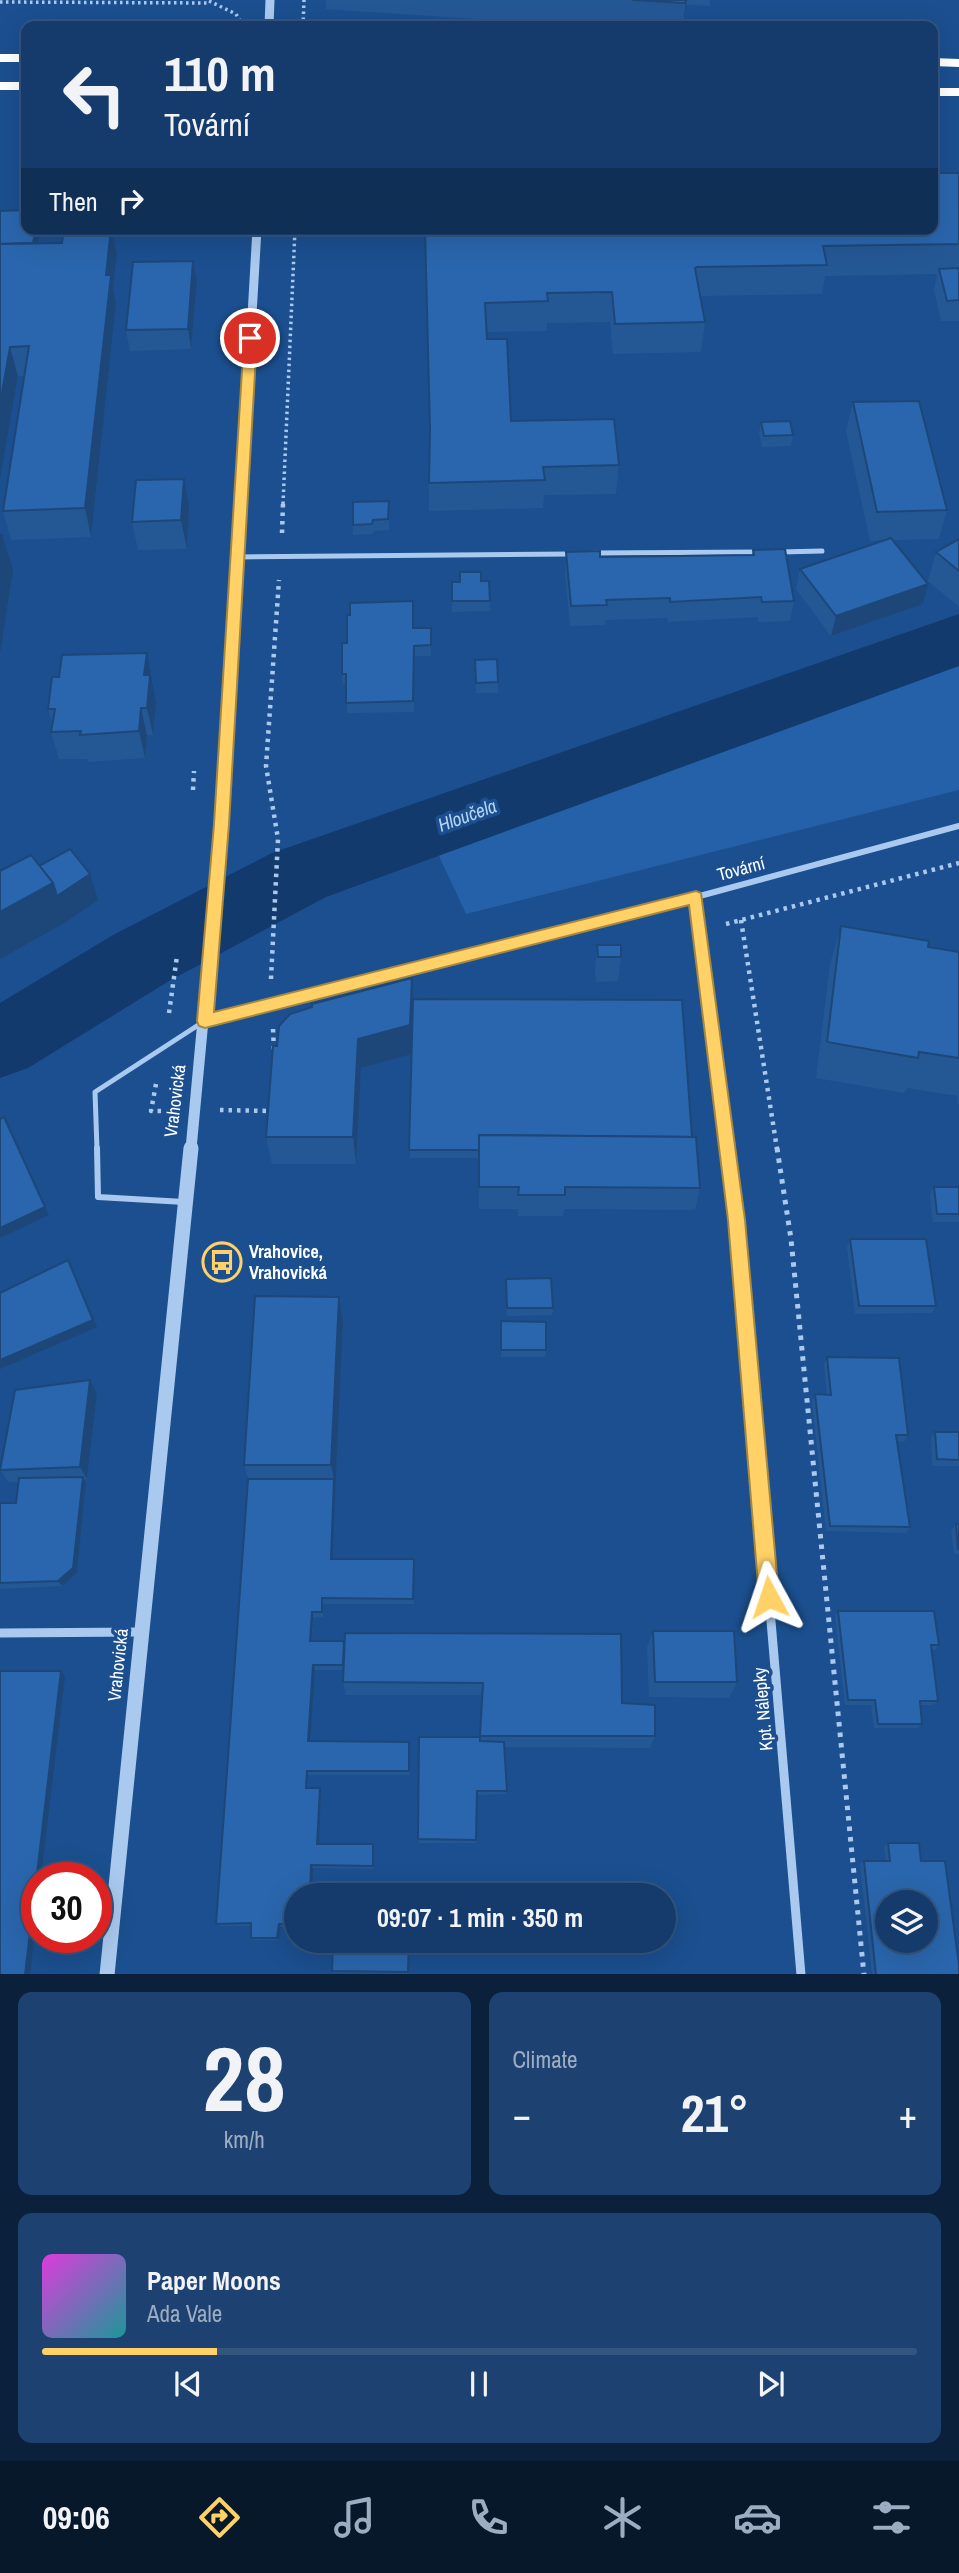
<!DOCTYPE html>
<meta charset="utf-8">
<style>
:root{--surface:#143b6b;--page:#1d4271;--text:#f1f3f6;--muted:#9dadc1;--line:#33557e;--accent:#ffd166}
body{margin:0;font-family:"Archivo Narrow",sans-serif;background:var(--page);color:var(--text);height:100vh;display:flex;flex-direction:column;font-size:26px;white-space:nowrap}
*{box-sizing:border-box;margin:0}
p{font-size:23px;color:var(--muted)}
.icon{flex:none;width:38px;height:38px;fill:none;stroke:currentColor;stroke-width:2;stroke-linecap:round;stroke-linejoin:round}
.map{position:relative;height:1974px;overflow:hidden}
.sheet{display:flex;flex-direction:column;gap:18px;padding:18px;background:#0b203b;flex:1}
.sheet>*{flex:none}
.banner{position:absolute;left:21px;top:21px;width:917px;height:214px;border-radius:14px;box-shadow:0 7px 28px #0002,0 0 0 2px var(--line);background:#143b6b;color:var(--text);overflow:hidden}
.controls{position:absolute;left:875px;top:1890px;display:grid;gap:14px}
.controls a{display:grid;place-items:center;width:63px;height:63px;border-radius:50%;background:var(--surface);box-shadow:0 7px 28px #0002,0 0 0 2px var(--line);font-size:35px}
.speed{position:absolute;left:21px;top:1862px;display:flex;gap:14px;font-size:35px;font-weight:700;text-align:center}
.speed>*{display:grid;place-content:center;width:91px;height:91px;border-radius:50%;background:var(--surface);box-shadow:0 7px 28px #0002,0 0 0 2px var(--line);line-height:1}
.speed .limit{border:10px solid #d22;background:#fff;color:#111}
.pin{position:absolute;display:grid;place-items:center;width:60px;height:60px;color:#fff;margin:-30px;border:4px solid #fff;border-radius:50%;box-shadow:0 2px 7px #0007}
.me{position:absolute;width:77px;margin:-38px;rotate:355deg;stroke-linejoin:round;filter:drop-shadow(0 0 5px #0008)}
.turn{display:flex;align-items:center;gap:24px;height:147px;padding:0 28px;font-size:32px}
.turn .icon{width:91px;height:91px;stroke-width:2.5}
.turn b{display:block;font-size:49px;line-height:60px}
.then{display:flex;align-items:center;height:66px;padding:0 28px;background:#0003;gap:14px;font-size:26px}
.big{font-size:52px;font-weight:800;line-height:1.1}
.sheet .tile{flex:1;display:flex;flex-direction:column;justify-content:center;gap:10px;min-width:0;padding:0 24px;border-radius:14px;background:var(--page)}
.sheet .dial{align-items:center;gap:0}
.dial b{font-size:91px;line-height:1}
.song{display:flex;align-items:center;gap:21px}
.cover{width:84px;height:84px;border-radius:10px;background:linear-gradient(135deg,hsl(300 70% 55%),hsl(180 70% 35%))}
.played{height:7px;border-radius:4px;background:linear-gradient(90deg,var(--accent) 20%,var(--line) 20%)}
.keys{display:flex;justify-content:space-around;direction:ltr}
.heat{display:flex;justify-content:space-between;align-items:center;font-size:38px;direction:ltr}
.sheet .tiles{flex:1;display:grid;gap:18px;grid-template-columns:1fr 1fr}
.tile:last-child{grid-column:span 2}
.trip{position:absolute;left:284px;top:1883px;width:392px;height:70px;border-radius:35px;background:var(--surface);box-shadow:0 7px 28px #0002,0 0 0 2px var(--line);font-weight:800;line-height:70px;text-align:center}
.menu{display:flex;height:112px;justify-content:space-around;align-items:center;background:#08182b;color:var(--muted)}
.menu .icon{width:49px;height:49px}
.menu .selected{color:var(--accent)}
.menu b{font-size:32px;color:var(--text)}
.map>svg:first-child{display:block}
.green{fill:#2461a8}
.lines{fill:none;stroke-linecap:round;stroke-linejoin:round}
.river{fill:#123a6d;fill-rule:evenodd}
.path-far2{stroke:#a9c9ee;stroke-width:3.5;stroke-dasharray:2.5 3.5;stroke-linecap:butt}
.path-far1{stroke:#a9c9ee;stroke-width:4.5;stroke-dasharray:3.5 5;stroke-linecap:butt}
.path{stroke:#a9c9ee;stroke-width:5;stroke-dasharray:4.5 6;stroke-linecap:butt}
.service-far1{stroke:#a9c9ee;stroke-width:5}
.service{stroke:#a9c9ee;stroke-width:6}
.minor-far1{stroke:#a9c9ee;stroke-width:6}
.minor{stroke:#a9c9ee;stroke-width:9}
.tertiary-far2{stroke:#a9c9ee;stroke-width:9}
.tertiary-far1{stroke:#a9c9ee;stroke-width:11}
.tertiary{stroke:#a9c9ee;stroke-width:15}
.motorway{fill:#fff;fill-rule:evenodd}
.wall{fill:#245895}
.shaded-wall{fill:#1d4779}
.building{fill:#2a66ad;stroke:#1d4779;stroke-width:2;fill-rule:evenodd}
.route{fill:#ffd166;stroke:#a68842;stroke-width:2}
.labels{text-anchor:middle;stroke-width:7;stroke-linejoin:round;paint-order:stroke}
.street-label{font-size:18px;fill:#fff;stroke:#1b4f8f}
.poi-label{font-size:18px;font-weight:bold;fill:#fff;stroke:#1b4f8f;text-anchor:start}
.water-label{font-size:19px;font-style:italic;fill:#b5d3f5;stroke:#1b4f8f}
</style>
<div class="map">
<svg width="959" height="1975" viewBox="0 0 959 1975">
<rect width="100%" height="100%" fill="#1b4f8f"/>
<!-- green -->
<polygon class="green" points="959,618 959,790 466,914 419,813"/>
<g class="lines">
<!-- river -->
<polygon class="river" points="959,614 959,666 326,897 169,981 28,1068 0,1078 0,1003 113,935 272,853"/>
<!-- path-far2 -->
<g class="path-far2">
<polyline points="209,1 236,14 240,21"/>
<polyline points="0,2 209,3"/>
<polyline points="303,26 304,0"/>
<polyline points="283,504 295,229"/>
</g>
<!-- path-far1 -->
<g class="path-far1">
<polyline points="282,533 283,503"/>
<polyline points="193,790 194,771"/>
<polyline points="741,920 777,1149"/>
<polyline points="726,924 959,863"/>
<polyline points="271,979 278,839 266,766 279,580"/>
<polyline points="169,1013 177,956"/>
<polyline points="273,1029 274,1051"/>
<polyline points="156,1084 151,1111 166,1111"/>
<polyline points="220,1110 269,1111"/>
</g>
<!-- path -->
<polyline class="path" points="777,1148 791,1239 864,1975"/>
<!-- service-far1 -->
<g class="service-far1">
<polyline points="780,552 822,551"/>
<polyline points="594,553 760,552"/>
<polyline points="238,557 571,554"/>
<polyline points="97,1149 95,1092 203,1022"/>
</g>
<!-- service -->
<polyline class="service" points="97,1148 98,1197 184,1202"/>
<!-- minor-far1 -->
<g class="minor-far1">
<polyline points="696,897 728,1149"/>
<polyline points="205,1021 696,897 959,826"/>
</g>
<!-- minor -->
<g class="minor">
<polyline points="728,1148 737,1220 801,1975"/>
<polyline points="0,1633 141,1632"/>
</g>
<!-- tertiary-far2 -->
<g class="tertiary-far2">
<polyline points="269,26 270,0"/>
<polyline points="241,504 257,229"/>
</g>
<!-- tertiary-far1 -->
<polyline class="tertiary-far1" points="191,1149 225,784 241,503"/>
<!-- tertiary -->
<polyline class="tertiary" points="107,1975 191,1148"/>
<!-- motorway -->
<g class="motorway">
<rect x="0" y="54" width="26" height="8"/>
<polygon points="933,58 959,59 959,67 933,66"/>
<rect x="0" y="82" width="26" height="8"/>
<rect x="933" y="88" width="26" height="8"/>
</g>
</g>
<!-- wall -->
<g class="wall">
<polygon points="326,0 710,0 710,6 686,5 683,26 583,26 326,9"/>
<polygon points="959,173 959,321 941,321 934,290 937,274 825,276 822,294 700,296 705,322 701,352 613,354 610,322 547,323 547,331 487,332 487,339 511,421 619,465 616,494 544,495 543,508 429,511 429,483 430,430 425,229"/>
<polygon points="0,211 38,243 62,243 112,229 117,255 113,288 116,304 91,537 11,540 3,511 25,376 18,376 0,480"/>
<polygon points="193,261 197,282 191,349 130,351 126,330"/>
<polygon points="853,402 947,510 939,539 892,540 923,604 831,636 796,589 800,569 884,540 870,541 846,431"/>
<polygon points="761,422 793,435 791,446 762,447 759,433"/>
<polygon points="389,501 389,530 373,531 373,534 353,535 353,525"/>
<polygon points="189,507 187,549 138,550 132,522"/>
<polygon points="959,539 959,607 928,581 936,552"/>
<polygon points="753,550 794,601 790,621 758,622 758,617 668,622 667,618 605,620 605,625 570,626 565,572 566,552 600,557 752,555"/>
<polygon points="489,581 490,611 452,612 452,582"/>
<polygon points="413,628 431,628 431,656 414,656 414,712 347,713 346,684 343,684 342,674"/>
<polygon points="497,659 498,693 476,693 475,660"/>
<polygon points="153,681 152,685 156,703 153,735 147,735 145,758 88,762 87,759 59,759 51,732 52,723 48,709"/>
<polygon points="841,926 928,947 959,952 959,1104 957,1103 958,1096 907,1088 904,1093 816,1078 830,964"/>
<polygon points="597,945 621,957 618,981 596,982 595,970"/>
<polygon points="413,999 692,1137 700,1188 695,1210 564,1209 563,1216 518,1216 518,1209 479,1209 479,1158 410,1158 412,1054 361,1068 356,1164 272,1164 266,1137"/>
<polygon points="934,1187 959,1187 959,1222 933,1222 930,1195"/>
<polygon points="850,1239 936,1306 932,1313 855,1314 847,1247"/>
<polygon points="506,1287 553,1308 552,1315 507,1316"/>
<polygon points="339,1297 343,1321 332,1559 414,1559 414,1604 323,1604 323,1617 313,1618 312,1641 622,1703 655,1736 650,1748 505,1747 506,1794 477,1795 476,1843 419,1843 418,1839 480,1741 482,1695 346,1695 343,1682 343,1670 315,1670 310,1741 409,1742 410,1775 308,1775 308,1788 320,1788 321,1792 319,1844 373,1844 374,1847 374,1869 313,1868 296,1895 296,1926 281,1927 279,1940 253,1940 251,1938 251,1926 219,1926 216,1924 248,1479 244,1465"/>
<polygon points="501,1321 546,1350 545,1357 501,1357"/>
<polygon points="827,1357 908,1435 904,1442 897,1441 910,1527 906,1533 826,1531 812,1401 815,1394 827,1395 824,1364"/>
<polygon points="97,1394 87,1479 84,1479 86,1483 77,1573 62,1586 0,1589 0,1503 16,1503 19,1482 9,1482 0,1470"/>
<polygon points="935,1432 959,1432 959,1466 932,1466 931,1438"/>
<polygon points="956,1524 959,1524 959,1554 954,1554 951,1530"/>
<polygon points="838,1611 939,1645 935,1650 932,1650 938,1701 933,1705 920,1705 922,1724 918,1728 874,1728 871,1705 845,1705 835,1616"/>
<polygon points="653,1631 737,1682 729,1698 649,1697 647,1647"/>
<polygon points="888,1843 921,1861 959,1975 872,1975 860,1864 864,1861 886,1861 884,1847"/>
<polygon points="333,1941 409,1941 409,1974 333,1973 332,1971"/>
</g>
<!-- shaded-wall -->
<g class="shaded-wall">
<polygon points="686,0 687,0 683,26"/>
<polygon points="36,229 41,229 35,260 32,249"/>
<polygon points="111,229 112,229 117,255 113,288 116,304 91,537 85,508"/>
<polygon points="193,261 197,282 191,349 188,329"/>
<polygon points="10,347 18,376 0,480 0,404"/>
<polygon points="184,479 189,507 187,549 181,520"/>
<polygon points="2,535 13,570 0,653 0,550"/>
<polygon points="928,584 923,604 831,636 836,616"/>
<polygon points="147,653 156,703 153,735 147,708 144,675"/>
<polygon points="141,708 147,735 145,758 139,731"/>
<polygon points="90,874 98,900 66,922 0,959 0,912 53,883"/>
<polygon points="412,978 413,1008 412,1054 361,1068 356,1164 353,1137 358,1039"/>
<polygon points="45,1207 49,1215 0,1238 0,1228"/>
<polygon points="68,1260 97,1327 0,1369 0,1360"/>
<polygon points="339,1297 343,1321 332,1564 331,1559 334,1479 331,1465"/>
<polygon points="90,1380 97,1394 87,1479 80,1467"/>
<polygon points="83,1477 86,1483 77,1573 62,1586 58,1581"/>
<polygon points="312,1612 313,1618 311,1646 310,1641"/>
<polygon points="313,1665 315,1670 310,1745 308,1741"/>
<polygon points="61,1671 65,1676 41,1878 37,1878 37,1916 30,1975 25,1975"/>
<polygon points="307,1771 308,1775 307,1791 306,1788"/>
<polygon points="320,1788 321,1792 319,1847 317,1844"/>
<polygon points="311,1865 313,1868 312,1895 310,1895"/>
<polygon points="279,1924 281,1927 279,1940 277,1938"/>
</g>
<!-- building -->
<g class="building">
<polygon points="632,0 686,0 685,3"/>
<polygon points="933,173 959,173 959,244 823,246 827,265 697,267 695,268 705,322 615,324 612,292 547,293 548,301 485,303 487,339 507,339 511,421 614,419 619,465 543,467 545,480 429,483 430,430 425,229 933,229"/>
<polygon points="26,210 26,229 36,229 33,243 0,244 0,211"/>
<polygon points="64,229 111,229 106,275 111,275 85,508 3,511 29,346 10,347 0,404 0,244 62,243"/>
<polygon points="193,261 188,329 126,330 133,262"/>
<polygon points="959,268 959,300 947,301 939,269"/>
<polygon points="919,401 947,510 877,512 853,402"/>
<polygon points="790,421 793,435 764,436 761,422"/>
<polygon points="184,479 181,520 132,522 136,480"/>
<polygon points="389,501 388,519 373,520 372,524 353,525 353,502"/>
<polygon points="0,535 2,535 0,550"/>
<polygon points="891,538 928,584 836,616 800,569"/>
<polygon points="959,539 959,571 936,552"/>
<polygon points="785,549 794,601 762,602 761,597 670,602 670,598 606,600 607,605 571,606 566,552 600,551 600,557 754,555 753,550"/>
<polygon points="460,572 481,572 481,581 489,581 490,601 452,601 452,582 460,582"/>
<polygon points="413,601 413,628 431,628 431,645 414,646 413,701 346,703 346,674 342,674 342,643 347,643 347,615 350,615 350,603"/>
<polygon points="147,653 144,675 150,675 147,708 141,708 139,731 80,735 81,731 51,732 55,709 48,709 52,677 59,677 62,655"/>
<polygon points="497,659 498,682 476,683 475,660"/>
<polygon points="70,849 90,874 57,896 53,883 39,866"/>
<polygon points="31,855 53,883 0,912 0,871"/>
<polygon points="841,926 929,941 928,947 959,952 959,1058 919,1052 918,1058 827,1042"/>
<polygon points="597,945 621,945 621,957 598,957"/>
<polygon points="412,978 410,1025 358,1039 353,1137 266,1137 273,1046 277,1046 279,1026 290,1014 312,1007 312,1004"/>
<polygon points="413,999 682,1000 692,1137 479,1135 479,1150 409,1150"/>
<polygon points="4,1117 45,1207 0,1228 0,1119"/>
<polygon points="479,1135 696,1137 700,1188 565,1187 565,1195 518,1195 519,1187 479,1187"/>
<polygon points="934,1187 959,1187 959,1214 937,1214"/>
<polygon points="850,1239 926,1239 936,1306 859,1306"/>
<polygon points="68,1260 93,1320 0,1360 0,1293"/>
<polygon points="551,1278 553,1308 507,1308 506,1279"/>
<polygon points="255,1296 339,1297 331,1465 244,1465"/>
<polygon points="501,1321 546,1322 546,1350 501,1350"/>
<polygon points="827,1357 899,1358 908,1435 896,1435 910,1527 830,1526 815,1394 831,1395"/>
<polygon points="90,1380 80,1467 0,1470 15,1390"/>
<polygon points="935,1432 959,1432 959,1460 937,1459"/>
<polygon points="83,1477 73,1568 58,1581 0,1583 0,1503 16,1503 19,1478"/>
<polygon points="248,1479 334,1479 331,1559 414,1559 413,1599 322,1598 322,1612 312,1612 310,1641 344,1641 343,1665 313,1665 308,1741 409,1742 409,1771 307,1771 306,1788 320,1788 317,1844 373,1844 373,1866 311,1865 310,1895 296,1895 296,1924 279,1924 277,1938 251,1938 251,1923 216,1924"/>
<polygon points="956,1524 959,1524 959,1549 958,1549"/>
<polygon points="838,1611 934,1611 939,1645 931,1645 938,1701 920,1701 922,1724 878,1724 875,1700 848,1700"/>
<polygon points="653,1631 734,1631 737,1682 655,1682"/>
<polygon points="345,1633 621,1634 622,1703 655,1705 655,1736 480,1736 483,1683 343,1682"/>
<polygon points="0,1671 61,1671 25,1975 0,1975"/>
<polygon points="419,1737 480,1737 480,1741 504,1742 507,1791 477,1791 476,1840 418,1839"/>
<path d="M888,1843h31l2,18h24l14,104v10h-83l-12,-114h26zM887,1902h39v39h-39z"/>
<polygon points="333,1941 409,1941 408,1972 332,1971"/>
</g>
<!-- route -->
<polygon class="route" points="250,335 257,338 229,824 214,1012 696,891 701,893 745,1220 779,1597 776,1604 769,1607 762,1604 759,1597 728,1220 689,905 205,1028 199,1026 197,1021 214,824 244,338"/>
<!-- icons -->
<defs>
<g id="bus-ring" transform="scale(2.0125)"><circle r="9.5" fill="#1b4f8f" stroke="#ffd166" stroke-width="1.5"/><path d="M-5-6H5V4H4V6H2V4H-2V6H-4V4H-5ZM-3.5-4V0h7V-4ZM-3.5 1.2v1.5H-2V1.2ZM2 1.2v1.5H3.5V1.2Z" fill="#ffd166"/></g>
</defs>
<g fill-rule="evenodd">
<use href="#bus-ring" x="222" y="1262"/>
</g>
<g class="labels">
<!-- street labels -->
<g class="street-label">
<text transform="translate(741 869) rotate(-15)" y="6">Tovární</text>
<text transform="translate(175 1101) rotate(-83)" y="6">Vrahovická</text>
<text transform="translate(118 1665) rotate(-84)" y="6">Vrahovická</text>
<text transform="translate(763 1709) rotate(-95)" y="6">Kpt. Nálepky</text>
</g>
<!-- poi labels -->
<g class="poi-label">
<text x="249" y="1258">Vrahovice,<tspan x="249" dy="21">Vrahovická</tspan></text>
</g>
<!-- water labels -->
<g class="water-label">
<text transform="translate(467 815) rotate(-20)" y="7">Hloučela</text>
</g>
</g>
</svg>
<div class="controls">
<a><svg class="icon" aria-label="layers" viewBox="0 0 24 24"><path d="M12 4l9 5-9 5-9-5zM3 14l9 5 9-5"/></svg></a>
</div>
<div class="speed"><div class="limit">30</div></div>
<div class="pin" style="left:250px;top:338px;background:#d93025"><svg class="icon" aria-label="arrive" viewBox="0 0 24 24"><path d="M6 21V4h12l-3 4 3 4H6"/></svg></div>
<svg class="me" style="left:769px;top:1597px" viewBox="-20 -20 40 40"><path d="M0-17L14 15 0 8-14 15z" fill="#ffd166" stroke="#fff" stroke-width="4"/></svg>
<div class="trip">09:07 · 1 min · 350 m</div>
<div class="banner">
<div class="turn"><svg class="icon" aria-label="left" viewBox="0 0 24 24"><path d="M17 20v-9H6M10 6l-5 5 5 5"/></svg><div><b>110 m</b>Tovární</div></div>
<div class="then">Then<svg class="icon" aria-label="right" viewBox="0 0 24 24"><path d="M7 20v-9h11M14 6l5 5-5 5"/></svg></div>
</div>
</div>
<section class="sheet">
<div class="tiles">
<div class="tile dial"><b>28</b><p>km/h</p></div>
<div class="tile"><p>Climate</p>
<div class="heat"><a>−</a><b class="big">21°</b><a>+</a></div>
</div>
<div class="tile">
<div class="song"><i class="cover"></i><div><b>Paper Moons</b><p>Ada Vale</p></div></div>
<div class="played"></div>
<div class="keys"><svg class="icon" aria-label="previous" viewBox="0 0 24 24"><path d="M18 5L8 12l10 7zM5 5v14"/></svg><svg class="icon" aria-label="pause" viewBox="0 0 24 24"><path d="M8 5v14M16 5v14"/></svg><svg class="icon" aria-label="next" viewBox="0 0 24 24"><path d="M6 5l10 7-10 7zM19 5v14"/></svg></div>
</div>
</div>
</section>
<nav class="menu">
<b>09:06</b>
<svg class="icon selected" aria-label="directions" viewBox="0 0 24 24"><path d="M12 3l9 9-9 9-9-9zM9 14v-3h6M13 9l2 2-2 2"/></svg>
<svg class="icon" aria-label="music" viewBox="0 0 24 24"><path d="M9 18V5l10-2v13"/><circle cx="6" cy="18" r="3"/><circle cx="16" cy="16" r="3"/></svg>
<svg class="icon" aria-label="phone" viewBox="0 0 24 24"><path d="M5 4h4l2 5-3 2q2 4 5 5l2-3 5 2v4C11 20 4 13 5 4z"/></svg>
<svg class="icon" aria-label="climate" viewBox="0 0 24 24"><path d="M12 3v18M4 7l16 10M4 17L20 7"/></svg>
<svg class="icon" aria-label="car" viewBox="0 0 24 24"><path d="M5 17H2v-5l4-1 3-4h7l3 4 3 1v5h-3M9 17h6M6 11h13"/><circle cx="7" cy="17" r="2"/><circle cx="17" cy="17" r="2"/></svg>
<svg class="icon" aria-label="filters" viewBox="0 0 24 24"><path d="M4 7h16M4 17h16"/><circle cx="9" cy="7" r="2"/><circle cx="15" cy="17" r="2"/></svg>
</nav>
